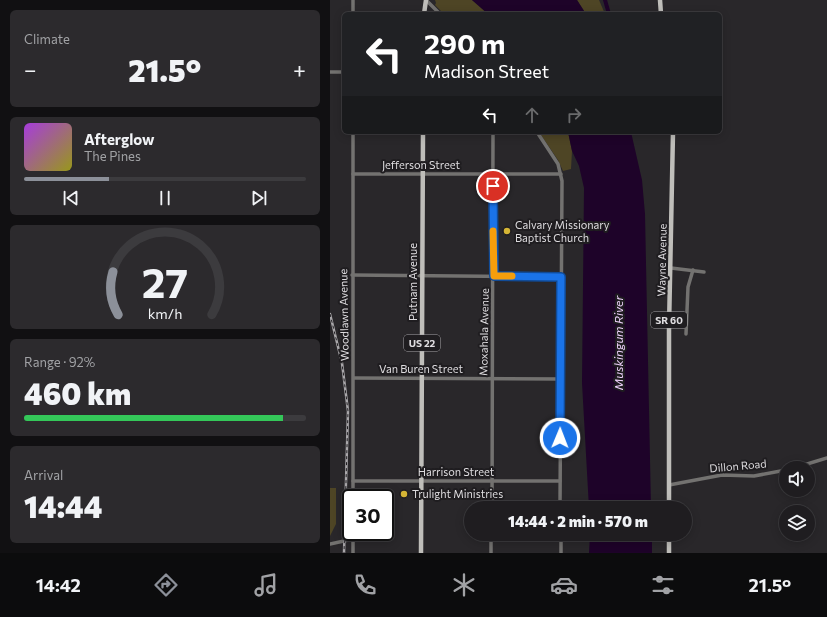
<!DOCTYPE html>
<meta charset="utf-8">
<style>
:root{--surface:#1f1d20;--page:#2c2a2d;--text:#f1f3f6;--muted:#a1a2a5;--line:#3c3b3e;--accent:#8c9099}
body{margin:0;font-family:Commissioner,sans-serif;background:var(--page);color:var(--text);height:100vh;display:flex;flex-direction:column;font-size:15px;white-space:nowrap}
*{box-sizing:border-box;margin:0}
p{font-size:13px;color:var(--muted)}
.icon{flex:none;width:22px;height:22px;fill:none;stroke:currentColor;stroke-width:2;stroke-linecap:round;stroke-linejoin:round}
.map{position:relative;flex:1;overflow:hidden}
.sheet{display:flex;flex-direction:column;gap:10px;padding:10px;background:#111012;width:330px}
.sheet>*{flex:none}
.top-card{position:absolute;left:12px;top:12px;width:380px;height:122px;border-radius:6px;box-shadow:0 2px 10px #0003,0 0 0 1px var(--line);background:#202124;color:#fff;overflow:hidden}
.fabs{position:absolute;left:449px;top:461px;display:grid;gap:8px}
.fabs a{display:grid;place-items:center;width:36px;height:36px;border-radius:50%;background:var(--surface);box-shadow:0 2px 10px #0003,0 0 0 1px var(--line);font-size:20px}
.speed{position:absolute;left:12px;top:489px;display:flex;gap:8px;font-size:20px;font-weight:700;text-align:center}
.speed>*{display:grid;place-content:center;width:52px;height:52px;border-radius:50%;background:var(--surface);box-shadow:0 2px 10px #0003,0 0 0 1px var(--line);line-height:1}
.speed .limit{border:2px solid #111;border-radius:6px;background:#fff;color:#111}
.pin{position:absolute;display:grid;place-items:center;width:34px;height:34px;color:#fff;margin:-17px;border:2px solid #fff;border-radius:50%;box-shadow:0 1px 4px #0007}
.me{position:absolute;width:44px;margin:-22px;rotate:1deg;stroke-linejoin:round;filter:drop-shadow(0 0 3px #0008)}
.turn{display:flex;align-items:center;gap:14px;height:84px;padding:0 16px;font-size:18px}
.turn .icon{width:52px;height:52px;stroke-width:2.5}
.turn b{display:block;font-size:28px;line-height:34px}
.lanes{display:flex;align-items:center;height:38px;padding:0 16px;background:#0003;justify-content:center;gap:20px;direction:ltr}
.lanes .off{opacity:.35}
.big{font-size:30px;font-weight:800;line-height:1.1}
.sheet .card{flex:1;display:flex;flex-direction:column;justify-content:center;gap:6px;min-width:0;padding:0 14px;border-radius:6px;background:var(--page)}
.sheet .dial{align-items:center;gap:0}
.dial svg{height:104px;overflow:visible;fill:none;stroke:var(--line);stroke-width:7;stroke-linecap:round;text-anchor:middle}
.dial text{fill:var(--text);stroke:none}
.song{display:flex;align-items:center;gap:12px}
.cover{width:48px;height:48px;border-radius:6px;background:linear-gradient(135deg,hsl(280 70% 55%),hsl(60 70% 35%))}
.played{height:4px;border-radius:2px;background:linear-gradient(90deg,var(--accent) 30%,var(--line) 30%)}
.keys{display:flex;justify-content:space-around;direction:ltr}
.heat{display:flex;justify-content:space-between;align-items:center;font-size:22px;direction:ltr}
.charge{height:6px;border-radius:3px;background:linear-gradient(90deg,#34c759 92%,var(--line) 0)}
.trip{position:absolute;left:134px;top:501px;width:228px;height:40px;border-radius:20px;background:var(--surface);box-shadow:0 2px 10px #0003,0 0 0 1px var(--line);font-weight:800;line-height:40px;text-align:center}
.tabs{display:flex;height:64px;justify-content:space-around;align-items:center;background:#0c0c0d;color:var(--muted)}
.tabs .icon{width:28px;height:28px}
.tabs .on{color:var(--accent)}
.tabs b{font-size:18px;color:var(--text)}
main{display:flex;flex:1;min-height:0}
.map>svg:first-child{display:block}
.green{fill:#4e4525}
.water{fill:#1e0329}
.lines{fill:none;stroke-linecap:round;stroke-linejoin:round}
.canal{stroke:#1e0329;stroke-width:4}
.minor{stroke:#737270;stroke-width:3.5}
.major{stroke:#bfbeba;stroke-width:4.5}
.rail-casing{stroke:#a9a7aa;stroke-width:2.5}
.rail{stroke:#1f1d20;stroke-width:1;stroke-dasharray:3;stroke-linecap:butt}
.route-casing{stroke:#114b97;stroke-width:10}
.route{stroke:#1a73e8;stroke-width:7}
.slow{stroke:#f59e0b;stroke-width:7}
.poi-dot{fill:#d5b535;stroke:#1f1d20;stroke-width:1.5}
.labels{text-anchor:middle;stroke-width:4;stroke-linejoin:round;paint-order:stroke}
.shield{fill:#1f1d20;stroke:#a5a3a6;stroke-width:1}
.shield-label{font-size:10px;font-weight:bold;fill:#dedcdf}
.street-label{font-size:11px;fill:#dedcdf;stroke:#1f1d20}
.poi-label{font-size:11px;fill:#dedcdf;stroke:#1f1d20;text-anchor:start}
.water-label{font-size:12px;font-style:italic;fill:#ebcef8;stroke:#1f1d20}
</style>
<main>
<section class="sheet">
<div class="card"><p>Climate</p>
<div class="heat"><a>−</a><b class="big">21.5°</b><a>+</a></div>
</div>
<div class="card">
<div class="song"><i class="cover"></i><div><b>Afterglow</b><p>The Pines</p></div></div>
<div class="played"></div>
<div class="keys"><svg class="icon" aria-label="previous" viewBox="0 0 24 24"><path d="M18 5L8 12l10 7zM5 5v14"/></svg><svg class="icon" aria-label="pause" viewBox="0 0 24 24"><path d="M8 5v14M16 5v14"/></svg><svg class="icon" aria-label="next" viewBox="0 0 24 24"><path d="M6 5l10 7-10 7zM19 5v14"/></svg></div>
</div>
<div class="card dial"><svg viewBox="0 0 100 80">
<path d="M14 69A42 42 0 1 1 86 69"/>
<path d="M14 69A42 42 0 0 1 10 36" stroke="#8c9099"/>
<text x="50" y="56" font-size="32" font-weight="700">27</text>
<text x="50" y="72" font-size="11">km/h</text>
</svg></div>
<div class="card"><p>Range · 92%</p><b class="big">460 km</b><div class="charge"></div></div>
<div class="card"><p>Arrival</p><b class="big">14:44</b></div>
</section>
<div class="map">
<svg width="497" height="553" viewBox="0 0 497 553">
<rect width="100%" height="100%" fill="#29272a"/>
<!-- green -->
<g class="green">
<polygon points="105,0 142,0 158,14 114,14 105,5 106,3"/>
<polygon points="247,0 269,0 275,14 256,14"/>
<polygon points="209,132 238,132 242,151 241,169 233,171 228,160"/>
<polygon points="0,488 6,488 6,524 0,536"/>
</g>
<!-- water -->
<g class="water">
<polygon points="142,0 247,0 256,14 158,14"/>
<polygon points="238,132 301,132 312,180 315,214 321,508 259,508 252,383 254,188 249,166 242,151"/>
<polygon points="260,534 322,534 322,553 259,553"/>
</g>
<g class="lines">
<!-- canal -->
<polyline class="canal" points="275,0 279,14"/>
<!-- minor -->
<g class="minor">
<polyline points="23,0 23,14"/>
<polyline points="96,0 110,14"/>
<polyline points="0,72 14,72"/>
<polyline points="23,132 23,498"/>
<polyline points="207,132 228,164 232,181 230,508"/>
<polyline points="23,174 231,174"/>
<polyline points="341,268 374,272"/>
<polyline points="22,275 231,277"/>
<polyline points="356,334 358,287 363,270"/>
<polyline points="24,378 231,379"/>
<polyline points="464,468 497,458"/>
<polyline points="23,481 230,481"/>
<polyline points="339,485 392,475 424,476 456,470"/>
<polyline points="162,508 163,132"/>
<polyline points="23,532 23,553"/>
<polyline points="231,534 231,553"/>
<polyline points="0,544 23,539"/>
<polyline points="161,553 161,534"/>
</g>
<!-- major -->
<g class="major">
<polyline points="330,0 331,14"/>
<polyline points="94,14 96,0"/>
<polyline points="339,508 339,328 343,132"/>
<polyline points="339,534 339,553"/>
<polyline points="91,553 93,132"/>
</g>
<!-- rail casing -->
<g class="rail-casing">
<polyline id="rail" points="0,314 12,363 18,411 14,553"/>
</g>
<!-- rail -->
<use href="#rail" class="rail"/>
</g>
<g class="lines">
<!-- route casing -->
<g class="route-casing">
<polyline id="route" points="163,186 164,276 231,277 230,438"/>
</g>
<!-- route -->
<use href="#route" class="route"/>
<!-- slow -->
<polyline class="slow" points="163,231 164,276 182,276"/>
</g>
<!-- markers -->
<g class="poi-dot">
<circle cx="177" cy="231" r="4"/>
<circle cx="74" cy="494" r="4"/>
</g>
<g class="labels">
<!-- shield labels -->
<g class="shield">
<rect x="321" y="312" width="36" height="16" rx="3"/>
<rect x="74" y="335" width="36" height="16" rx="3"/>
</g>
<g class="shield-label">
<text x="339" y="324">SR 60</text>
<text x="92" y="347">US 22</text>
</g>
<!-- street labels -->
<g class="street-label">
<text x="91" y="169">Jefferson Street</text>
<text transform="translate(332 260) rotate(-89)" y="4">Wayne Avenue</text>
<text transform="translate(83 282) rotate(-90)" y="4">Putnam Avenue</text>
<text transform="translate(14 315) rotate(-91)" y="4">Woodlawn Avenue</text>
<text transform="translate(154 332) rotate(-89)" y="4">Moxahala Avenue</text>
<text x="91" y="373">Van Buren Street</text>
<text transform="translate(408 466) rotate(-5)" y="4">Dillon Road</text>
<text x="126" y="476">Harrison Street</text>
</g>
<!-- poi labels -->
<g class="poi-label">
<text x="185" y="229">Calvary Missionary<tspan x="185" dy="13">Baptist Church</tspan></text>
<text x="82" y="498">Trulight Ministries</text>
</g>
<!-- water labels -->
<g class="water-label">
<text transform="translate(289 343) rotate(-90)" y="4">Muskingum River</text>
</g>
</g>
</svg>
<div class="fabs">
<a><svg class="icon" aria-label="sound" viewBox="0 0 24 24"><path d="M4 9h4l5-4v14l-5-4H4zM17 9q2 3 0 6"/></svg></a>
<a><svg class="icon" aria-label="layers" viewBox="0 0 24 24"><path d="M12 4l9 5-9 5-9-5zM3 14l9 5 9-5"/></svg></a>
</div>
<div class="speed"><div class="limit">30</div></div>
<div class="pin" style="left:163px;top:186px;background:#d93025"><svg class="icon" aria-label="arrive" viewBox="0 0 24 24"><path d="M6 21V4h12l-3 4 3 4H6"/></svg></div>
<svg class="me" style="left:230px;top:438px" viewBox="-20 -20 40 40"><circle r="17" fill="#1a73e8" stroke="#fff" stroke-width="3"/><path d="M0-11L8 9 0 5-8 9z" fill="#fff"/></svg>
<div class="trip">14:44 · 2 min · 570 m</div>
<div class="top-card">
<div class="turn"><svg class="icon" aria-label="left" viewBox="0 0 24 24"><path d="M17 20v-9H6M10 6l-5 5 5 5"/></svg><div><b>290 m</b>Madison Street</div></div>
<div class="lanes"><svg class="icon" aria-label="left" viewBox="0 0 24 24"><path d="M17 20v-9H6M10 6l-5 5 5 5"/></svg><svg class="icon off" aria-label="ahead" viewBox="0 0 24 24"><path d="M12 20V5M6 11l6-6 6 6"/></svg><svg class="icon off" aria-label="right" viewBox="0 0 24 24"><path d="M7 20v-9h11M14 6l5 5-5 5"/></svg></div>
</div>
</div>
</main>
<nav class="tabs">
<b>14:42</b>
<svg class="icon on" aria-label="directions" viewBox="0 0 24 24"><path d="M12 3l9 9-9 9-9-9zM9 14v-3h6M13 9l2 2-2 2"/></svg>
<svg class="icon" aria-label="music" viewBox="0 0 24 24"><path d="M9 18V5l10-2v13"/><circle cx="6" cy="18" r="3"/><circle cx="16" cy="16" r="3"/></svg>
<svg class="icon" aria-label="phone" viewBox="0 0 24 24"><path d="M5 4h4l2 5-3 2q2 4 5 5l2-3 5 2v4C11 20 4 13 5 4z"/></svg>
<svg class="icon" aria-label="climate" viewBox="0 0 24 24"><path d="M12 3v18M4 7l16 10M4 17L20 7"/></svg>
<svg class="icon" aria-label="car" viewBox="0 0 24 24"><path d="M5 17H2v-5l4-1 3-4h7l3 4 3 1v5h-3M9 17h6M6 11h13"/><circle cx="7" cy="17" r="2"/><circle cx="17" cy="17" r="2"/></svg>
<svg class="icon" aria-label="filters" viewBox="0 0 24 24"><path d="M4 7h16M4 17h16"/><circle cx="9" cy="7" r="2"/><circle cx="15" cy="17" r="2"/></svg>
<b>21.5°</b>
</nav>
